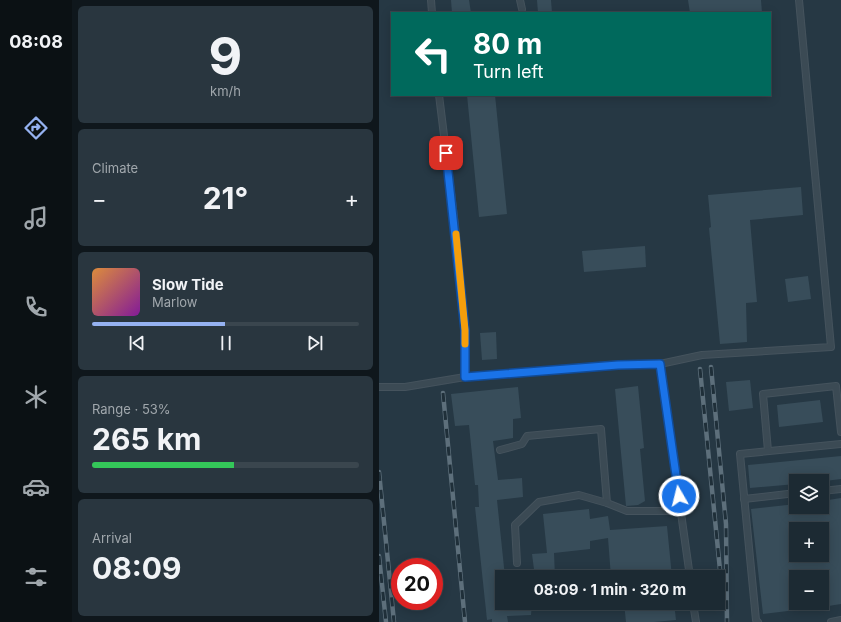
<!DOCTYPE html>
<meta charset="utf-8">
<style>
:root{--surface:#1c2a33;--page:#29363f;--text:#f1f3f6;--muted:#a0a7ac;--line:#3a464e;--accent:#95b2f1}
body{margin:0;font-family:Inter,sans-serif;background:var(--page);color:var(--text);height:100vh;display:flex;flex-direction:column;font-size:15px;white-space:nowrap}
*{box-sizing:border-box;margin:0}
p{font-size:13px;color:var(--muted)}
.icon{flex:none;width:22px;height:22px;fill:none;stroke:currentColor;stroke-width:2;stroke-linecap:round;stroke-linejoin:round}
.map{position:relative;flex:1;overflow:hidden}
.panel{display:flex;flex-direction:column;gap:6px;padding:6px;background:#0f171c;width:307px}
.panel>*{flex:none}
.top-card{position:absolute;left:12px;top:12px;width:380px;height:84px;border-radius:0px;box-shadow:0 2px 10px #0003,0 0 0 1px var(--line);background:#00695c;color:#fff;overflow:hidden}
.tools{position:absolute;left:410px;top:474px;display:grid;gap:8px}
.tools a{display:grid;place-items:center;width:40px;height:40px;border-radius:0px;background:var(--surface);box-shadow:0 2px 10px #0003,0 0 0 1px var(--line);font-size:20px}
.speed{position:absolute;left:12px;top:558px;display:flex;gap:8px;font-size:20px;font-weight:700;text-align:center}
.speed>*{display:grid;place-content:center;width:52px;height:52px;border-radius:50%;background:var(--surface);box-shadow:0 2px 10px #0003,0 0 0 1px var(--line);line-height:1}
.speed .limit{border:6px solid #d22;background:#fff;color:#111}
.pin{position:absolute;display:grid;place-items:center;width:34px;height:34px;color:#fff;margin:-17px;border-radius:8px;box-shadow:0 2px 6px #0006}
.me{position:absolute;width:44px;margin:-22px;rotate:352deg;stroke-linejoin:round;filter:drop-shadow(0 0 3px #0008)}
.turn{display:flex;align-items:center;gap:14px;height:84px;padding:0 16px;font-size:18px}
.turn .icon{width:52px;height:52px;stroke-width:2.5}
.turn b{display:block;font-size:28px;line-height:34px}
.big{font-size:30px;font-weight:700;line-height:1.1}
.panel .widget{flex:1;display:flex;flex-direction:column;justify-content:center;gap:6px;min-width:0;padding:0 14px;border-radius:6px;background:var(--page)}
.panel .dial{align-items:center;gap:0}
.dial b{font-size:52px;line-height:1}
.song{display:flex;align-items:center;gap:12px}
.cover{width:48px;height:48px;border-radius:6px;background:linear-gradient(135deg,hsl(30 70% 55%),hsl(290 70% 35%))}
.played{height:4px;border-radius:2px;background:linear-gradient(90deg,var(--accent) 50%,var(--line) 50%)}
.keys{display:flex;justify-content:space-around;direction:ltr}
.heat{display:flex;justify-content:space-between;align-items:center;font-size:22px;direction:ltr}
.charge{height:6px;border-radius:3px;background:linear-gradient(90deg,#34c759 53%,var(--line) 0)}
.trip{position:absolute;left:116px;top:570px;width:230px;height:40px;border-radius:0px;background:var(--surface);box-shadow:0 2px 10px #0003,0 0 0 1px var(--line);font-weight:700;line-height:40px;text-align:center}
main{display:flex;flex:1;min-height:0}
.tab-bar{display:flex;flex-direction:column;width:72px;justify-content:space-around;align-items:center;background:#0b1114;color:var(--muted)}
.tab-bar .icon{width:28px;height:28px}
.tab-bar .current{color:var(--accent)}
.tab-bar b{font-size:18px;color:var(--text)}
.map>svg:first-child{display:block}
.building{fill:#384d5a;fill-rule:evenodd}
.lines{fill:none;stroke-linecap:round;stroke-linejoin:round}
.lane-casing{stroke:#45535d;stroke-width:8}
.lane{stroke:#3b4a54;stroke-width:6}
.rail-casing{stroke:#5d6f7b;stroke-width:4.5}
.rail{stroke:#1f2f39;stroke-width:3;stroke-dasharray:9;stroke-linecap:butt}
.route-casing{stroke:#114b97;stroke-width:10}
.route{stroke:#1a73e8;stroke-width:7}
.slow{stroke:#f59e0b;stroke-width:7}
</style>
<main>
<nav class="tab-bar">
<b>08:08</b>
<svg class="icon current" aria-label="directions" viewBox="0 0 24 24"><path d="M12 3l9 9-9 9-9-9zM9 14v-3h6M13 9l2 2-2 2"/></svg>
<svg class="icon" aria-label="music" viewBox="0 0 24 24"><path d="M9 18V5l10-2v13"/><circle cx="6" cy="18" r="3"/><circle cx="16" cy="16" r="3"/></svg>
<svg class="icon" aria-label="phone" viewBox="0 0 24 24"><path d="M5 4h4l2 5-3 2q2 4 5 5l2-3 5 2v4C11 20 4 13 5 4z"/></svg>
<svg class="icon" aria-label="climate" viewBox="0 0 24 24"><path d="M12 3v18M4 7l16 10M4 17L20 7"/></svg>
<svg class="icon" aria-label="car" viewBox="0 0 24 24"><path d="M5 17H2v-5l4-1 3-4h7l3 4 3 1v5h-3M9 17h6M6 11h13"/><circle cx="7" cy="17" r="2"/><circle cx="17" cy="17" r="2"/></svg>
<svg class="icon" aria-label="filters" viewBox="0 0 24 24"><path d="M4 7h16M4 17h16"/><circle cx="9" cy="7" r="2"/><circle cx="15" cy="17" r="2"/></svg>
</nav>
<section class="panel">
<div class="widget dial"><b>9</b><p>km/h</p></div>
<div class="widget"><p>Climate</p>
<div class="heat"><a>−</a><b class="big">21°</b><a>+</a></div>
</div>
<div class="widget">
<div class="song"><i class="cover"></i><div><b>Slow Tide</b><p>Marlow</p></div></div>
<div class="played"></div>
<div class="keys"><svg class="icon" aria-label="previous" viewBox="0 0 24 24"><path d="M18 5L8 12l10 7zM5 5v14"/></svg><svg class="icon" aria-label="pause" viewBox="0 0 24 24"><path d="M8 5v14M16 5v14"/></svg><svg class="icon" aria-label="next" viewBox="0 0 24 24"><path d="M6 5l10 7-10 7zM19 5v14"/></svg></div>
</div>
<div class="widget"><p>Range · 53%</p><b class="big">265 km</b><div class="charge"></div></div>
<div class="widget"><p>Arrival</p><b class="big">08:09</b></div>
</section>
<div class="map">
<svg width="462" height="622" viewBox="0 0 462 622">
<rect width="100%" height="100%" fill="#263844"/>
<!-- building -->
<g class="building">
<polygon points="72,0 90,0 92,13 73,13"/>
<polygon points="158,0 172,0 173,13 159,13"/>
<polygon points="309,0 382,0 383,13 311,13"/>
<polygon points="88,95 116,95 128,214 100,217"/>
<polygon points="422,187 424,215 371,220 378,302 367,303 368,342 341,344 330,228 332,227 329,195"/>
<polygon points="266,246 267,267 205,272 203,251"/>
<polygon points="429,276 432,299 409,302 406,279"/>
<polygon points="117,332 118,359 103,360 101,333"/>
<polygon points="371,380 374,408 350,411 347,382"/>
<polygon points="259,386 265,448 261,449 266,501 259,505 247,506 236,389"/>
<polygon points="139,387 142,418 134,419 134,438 114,441 119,480 143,478 144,497 118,500 126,577 123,577 123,603 153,603 152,615 128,616 129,622 113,622 113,619 108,620 96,507 100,507 99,485 96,485 90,425 76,426 72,394"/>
<polygon points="441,400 444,422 400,427 398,405"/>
<polygon points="462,456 462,479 446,481 417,481 417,484 371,488 369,465"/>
<path d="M462,498v106l-19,3v-30h-26v33l-33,4 -12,-105 45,-5v3h26v-6zM417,529h26v26h-26z"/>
<polygon points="210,509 211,519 229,516 231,530 288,526 293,577 232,577 229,538 211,541 211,549 175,553 176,577 156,577 153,554 168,553 164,514"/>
<polygon points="245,603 295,603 297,620 275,622 247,622"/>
</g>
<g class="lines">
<!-- lane casing -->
<g class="lane-casing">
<g id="lane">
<polyline points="52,0 53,13"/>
<polyline points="141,0 143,9"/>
<polyline points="60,95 76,225 86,330 86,377"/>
<polyline points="281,364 323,355 452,347 420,0"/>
<polyline points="0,387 26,387 86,377 239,365 281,364 311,577"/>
<polyline points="121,450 143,444 148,436 222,429 228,503 248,511 302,511"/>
<polyline points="389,451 384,394 457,386 462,432"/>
<polyline points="443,491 462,489"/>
<polyline points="365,499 417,493"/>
<polyline points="138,563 136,525 160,502 200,495 228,503"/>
<polyline points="314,603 317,622"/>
<polyline points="379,622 377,620 361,454 462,444"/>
<polyline points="452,622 462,620"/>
</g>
</g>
<!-- lane -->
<use href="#lane" class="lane"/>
<!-- rail casing -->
<g class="rail-casing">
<g id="rail">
<polyline points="332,367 347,524 348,622"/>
<polyline points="321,369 343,590"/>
<polyline points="64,393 86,622"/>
<polyline points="0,472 15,622"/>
<polyline points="0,556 7,622"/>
</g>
</g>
<!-- rail -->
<use href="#rail" class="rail"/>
</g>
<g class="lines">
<!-- route casing -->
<g class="route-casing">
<polyline id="route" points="67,153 86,330 86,377 239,365 281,364 300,496"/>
</g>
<!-- route -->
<use href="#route" class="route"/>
<!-- slow -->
<polyline class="slow" points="77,234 86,330 86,344"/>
</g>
</svg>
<div class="tools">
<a><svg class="icon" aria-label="layers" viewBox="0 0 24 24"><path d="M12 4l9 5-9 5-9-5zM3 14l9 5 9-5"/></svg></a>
<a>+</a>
<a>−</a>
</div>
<div class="speed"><div class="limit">20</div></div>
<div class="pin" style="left:67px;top:153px;background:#d93025"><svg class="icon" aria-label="arrive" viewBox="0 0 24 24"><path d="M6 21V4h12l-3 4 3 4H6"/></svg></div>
<svg class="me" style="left:300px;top:496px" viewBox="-20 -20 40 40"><circle r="17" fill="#1a73e8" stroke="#fff" stroke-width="3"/><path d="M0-11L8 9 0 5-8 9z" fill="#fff"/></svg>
<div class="trip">08:09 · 1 min · 320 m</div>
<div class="top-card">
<div class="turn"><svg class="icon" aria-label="left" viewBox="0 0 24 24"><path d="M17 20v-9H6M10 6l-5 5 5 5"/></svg><div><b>80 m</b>Turn left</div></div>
</div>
</div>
</main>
